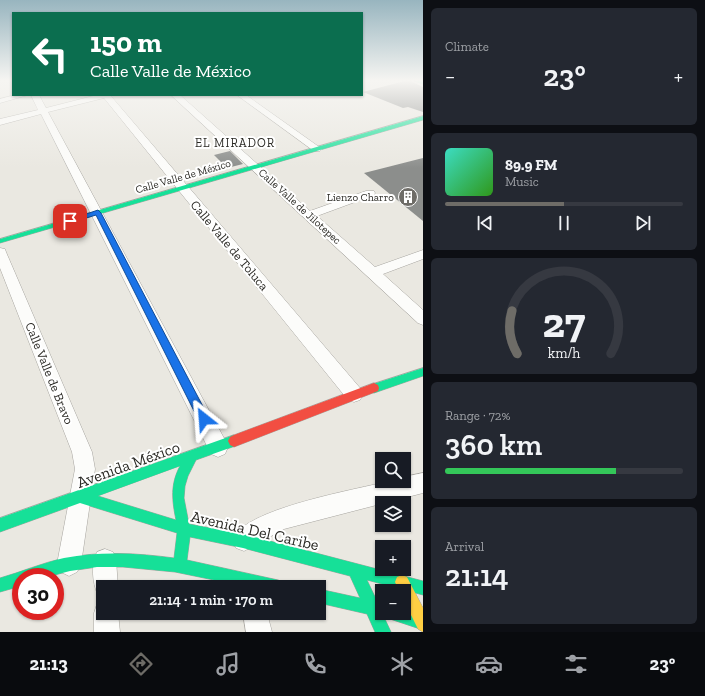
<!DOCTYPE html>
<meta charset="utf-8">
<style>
:root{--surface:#171b24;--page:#242831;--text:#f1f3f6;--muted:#9ea1a6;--line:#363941;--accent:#6e6c67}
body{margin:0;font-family:"Zilla Slab",serif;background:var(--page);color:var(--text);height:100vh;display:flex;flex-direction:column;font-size:15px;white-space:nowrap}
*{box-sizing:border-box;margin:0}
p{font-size:13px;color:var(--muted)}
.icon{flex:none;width:22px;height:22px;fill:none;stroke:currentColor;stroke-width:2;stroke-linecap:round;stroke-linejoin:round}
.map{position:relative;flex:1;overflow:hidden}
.panel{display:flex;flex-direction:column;gap:8px;padding:8px;background:#0d0f14;width:282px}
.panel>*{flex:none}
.top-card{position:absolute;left:12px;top:12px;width:351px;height:84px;border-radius:0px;box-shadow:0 1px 3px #0004;background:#0b6e4f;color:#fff;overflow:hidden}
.controls{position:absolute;left:375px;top:452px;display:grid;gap:8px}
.controls a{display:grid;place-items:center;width:36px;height:36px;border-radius:0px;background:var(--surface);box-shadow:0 1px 3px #0004;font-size:20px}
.speed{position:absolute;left:12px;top:568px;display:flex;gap:8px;font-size:20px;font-weight:700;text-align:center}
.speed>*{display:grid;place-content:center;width:52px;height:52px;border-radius:50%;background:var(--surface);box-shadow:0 1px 3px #0004;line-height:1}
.speed .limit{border:6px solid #d22;background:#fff;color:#111}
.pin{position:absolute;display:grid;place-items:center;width:34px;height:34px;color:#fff;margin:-17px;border-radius:8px;box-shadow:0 2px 6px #0006}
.me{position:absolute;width:44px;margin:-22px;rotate:332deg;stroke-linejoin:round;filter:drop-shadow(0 0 3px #0008)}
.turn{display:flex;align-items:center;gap:14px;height:84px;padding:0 12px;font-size:18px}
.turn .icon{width:52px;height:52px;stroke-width:2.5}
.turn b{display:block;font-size:28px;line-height:34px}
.big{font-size:30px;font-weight:600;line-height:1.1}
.panel .tile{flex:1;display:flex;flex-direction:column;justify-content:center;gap:6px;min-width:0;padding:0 14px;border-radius:6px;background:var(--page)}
.panel .dial{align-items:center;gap:0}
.dial svg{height:104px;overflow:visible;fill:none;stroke:var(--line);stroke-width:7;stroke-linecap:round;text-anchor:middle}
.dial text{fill:var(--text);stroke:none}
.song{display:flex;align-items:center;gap:12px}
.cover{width:48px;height:48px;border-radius:6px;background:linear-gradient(135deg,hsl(170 70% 55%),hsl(110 70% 35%))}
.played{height:4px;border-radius:2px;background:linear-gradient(90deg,var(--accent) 50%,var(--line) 50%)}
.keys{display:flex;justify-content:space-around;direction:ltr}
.heat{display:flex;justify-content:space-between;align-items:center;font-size:22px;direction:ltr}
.charge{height:6px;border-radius:3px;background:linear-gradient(90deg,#34c759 72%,var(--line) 0)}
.trip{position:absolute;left:96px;top:580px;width:230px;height:40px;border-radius:0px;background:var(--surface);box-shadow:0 1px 3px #0004;font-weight:600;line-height:40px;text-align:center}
.dock{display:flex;height:64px;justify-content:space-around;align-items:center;background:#090b0e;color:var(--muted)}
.dock .icon{width:28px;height:28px}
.dock .active{color:var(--accent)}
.dock b{font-size:18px;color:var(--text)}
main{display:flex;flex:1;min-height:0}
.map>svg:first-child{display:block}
.building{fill:#8c8e8c}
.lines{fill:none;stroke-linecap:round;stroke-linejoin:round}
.street-casing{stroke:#a6a49f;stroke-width:1}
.fast-casing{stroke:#a6a49f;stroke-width:1}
.slow-casing{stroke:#a6a49f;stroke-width:1}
.jam-casing{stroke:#a6a49f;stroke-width:1}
.street{fill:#fcfcfa;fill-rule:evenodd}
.fast{fill:#16e098;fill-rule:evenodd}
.slow{fill:#ffcf43;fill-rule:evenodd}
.jam{fill:#f24e42;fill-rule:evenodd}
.route{fill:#1a73e8;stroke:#114b97}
.labels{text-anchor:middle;stroke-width:4;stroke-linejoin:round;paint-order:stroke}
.far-street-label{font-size:11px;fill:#2b2a25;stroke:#fff}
.far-poi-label{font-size:11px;fill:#2b2a25;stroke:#fff;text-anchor:end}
.far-neighbourhood-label{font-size:12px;letter-spacing:1px;fill:#2b2a25;stroke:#fff}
.street-label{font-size:13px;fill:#2b2a25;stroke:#fff}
.near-street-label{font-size:16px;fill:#2b2a25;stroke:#fff}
</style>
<main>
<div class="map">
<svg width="423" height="632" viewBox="0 0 423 632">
<rect width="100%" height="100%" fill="#eae8e1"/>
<!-- building -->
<g class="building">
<polygon points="408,80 423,87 423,112 408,107 403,108 363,92"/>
<polygon points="230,151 243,164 227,168 214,155"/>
<polygon points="423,158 423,221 364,173"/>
</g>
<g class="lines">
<!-- street casing -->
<g class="street-casing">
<g id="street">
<polygon points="15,95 28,95 0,103 0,99"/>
<polygon points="31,95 39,95 46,108 97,95 110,95 360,388 363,394 360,400 354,402 348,400 104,98 48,112 225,440 228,447 225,454 218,457 211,454 41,114 0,125 0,119 38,110"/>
<polygon points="171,95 180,95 310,211 366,191 374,191 375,193 374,195 317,216 375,267 423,250 423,259 383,274 423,310 423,325 418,323"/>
<polygon points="237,95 246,95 322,149 320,151 314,151"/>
<polygon points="0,248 5,249 6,252 92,452 95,469 81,564 77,572 69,576 61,572 57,564 75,469 72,452 0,268"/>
<path d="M423,473v20l-139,36 -40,22 -8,-3 -3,-8c1,-3 2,-6 4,-8 25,-26 116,-42 153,-51h14v-4z"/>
<path d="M105,549l8,3 3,8 2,27h-15v11l-5,-3c-6,-13 -7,-30 -1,-43z"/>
<polygon points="103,602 103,613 118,613 120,632 94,632 94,613 97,604"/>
<polygon points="243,613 267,613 272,632 246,632"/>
</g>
</g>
<!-- fast casing -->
<g class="fast-casing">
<g id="fast">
<polygon points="414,80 423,81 423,84 414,81"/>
<polygon points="423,116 423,120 0,243 0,239"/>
<polygon points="423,368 423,376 374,393 370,391 369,388 370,385"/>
<path d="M234,435l4,2 2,4 -2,4 -42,15 -8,16 -3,10 -1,12 5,26 54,10 180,47v14l-56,-15 10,21 5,2v10h22v-4l19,5v16l-36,-12 -1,-2 -2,1 7,15h-16l-8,-18 -48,-11v-14l41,9 -10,-22 -107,-28 -53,-11 -3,23 91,20 5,2 2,5h-37l-73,-15 -52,-5h-26l-27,4 -23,6h-26v9l-21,6v-14c21,-6 42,-15 64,-20 37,-7 73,-5 110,0l3,-25 -97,-30 -80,29v-14zM180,466c-10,18 -8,35 -4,54l-78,-24z"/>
</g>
</g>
<!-- slow casing -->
<g class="slow-casing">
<polygon id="slow" points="402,575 407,577 423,608 423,632 418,629 404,601 404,591 399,591 395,582 397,577"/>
</g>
<!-- jam casing -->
<g class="jam-casing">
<polygon id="jam" points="374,383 378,385 379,388 378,391 234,447 230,445 228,441 230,437 234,435"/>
</g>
<!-- street -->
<use href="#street" class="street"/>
<!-- fast -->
<use href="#fast" class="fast"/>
<!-- slow -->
<use href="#slow" class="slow"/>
<!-- jam -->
<use href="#jam" class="jam"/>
</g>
<!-- sky -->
<linearGradient id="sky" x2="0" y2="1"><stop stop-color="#98b5bf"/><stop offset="0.48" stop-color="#f6f5f2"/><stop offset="1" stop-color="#f6f5f2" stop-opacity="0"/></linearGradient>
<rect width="423" height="168" fill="url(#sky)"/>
<!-- route -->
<polygon class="route" points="98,210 101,213 208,416 210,419 208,423 204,425 200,423 96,215 70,223 66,221"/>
<!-- icons -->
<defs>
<g id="building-disc" transform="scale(1)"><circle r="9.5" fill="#6e6c67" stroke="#fff"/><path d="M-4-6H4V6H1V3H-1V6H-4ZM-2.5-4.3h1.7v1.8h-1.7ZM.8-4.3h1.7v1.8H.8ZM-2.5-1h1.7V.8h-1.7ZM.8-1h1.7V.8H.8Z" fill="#fff"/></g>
</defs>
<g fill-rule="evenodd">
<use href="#building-disc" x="408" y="197"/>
</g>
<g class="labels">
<!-- far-street labels -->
<g class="far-street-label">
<text transform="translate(183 176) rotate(-16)" y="4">Calle Valle de México</text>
<text transform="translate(300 206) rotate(42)" y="4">Calle Valle de Jilotepec</text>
</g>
<!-- far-poi labels -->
<g class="far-poi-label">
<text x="394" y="201">Lienzo Charro</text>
</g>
<!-- far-neighbourhood labels -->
<g class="far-neighbourhood-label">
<text x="235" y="147">EL MIRADOR</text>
</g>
<!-- street labels -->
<g class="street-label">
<text transform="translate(230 245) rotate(50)" y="5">Calle Valle de Toluca</text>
<text transform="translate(50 373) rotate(68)" y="5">Calle Valle de Bravo</text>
</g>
<!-- near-street labels -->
<g class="near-street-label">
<text transform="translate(128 464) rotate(-20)" y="6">Avenida México</text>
<text transform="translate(255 530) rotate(13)" y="6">Avenida Del Caribe</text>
</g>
</g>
</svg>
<div class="controls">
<a><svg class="icon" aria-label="search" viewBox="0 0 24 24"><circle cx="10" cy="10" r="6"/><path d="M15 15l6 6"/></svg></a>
<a><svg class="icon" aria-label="layers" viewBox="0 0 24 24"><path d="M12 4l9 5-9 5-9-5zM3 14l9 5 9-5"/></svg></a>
<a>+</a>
<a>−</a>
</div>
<div class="speed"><div class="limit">30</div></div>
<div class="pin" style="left:70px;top:221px;background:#d93025"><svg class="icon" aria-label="arrive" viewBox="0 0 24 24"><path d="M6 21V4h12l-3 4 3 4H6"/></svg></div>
<svg class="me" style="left:204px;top:419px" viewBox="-20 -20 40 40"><path d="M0-17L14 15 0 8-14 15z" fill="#1a73e8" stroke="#fff" stroke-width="4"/></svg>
<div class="trip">21:14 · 1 min · 170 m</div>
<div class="top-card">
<div class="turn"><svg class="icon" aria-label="left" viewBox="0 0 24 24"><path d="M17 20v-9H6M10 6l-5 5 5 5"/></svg><div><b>150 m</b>Calle Valle de México</div></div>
</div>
</div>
<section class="panel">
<div class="tile"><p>Climate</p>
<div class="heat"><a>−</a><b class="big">23°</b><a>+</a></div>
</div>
<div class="tile">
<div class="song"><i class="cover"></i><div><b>89.9 FM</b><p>Music</p></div></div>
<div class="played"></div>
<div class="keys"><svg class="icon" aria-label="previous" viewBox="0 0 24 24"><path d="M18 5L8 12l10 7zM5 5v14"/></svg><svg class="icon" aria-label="pause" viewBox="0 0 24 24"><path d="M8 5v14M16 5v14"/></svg><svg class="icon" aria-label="next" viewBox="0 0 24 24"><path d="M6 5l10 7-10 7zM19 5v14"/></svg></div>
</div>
<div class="tile dial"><svg viewBox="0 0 100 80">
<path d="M14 69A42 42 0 1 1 86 69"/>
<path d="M14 69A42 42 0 0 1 10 36" stroke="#6e6c67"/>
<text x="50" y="56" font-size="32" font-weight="700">27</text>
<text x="50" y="72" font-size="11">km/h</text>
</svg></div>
<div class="tile"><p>Range · 72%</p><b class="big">360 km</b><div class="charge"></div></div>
<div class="tile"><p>Arrival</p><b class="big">21:14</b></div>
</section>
</main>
<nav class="dock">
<b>21:13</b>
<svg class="icon active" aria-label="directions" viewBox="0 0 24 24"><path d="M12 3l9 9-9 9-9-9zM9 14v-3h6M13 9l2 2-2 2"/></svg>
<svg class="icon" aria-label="music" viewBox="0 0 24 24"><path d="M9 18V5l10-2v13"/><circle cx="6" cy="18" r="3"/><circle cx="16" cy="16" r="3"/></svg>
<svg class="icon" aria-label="phone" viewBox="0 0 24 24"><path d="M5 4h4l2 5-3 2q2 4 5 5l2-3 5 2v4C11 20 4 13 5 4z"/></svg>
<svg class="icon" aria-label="climate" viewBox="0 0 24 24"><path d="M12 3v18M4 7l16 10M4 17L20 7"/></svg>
<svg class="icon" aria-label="car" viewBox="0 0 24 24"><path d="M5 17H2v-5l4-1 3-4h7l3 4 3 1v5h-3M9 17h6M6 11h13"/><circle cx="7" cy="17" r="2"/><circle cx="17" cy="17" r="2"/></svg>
<svg class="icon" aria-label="filters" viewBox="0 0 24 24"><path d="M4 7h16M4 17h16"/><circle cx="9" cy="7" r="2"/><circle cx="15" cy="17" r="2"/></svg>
<b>23°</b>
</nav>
